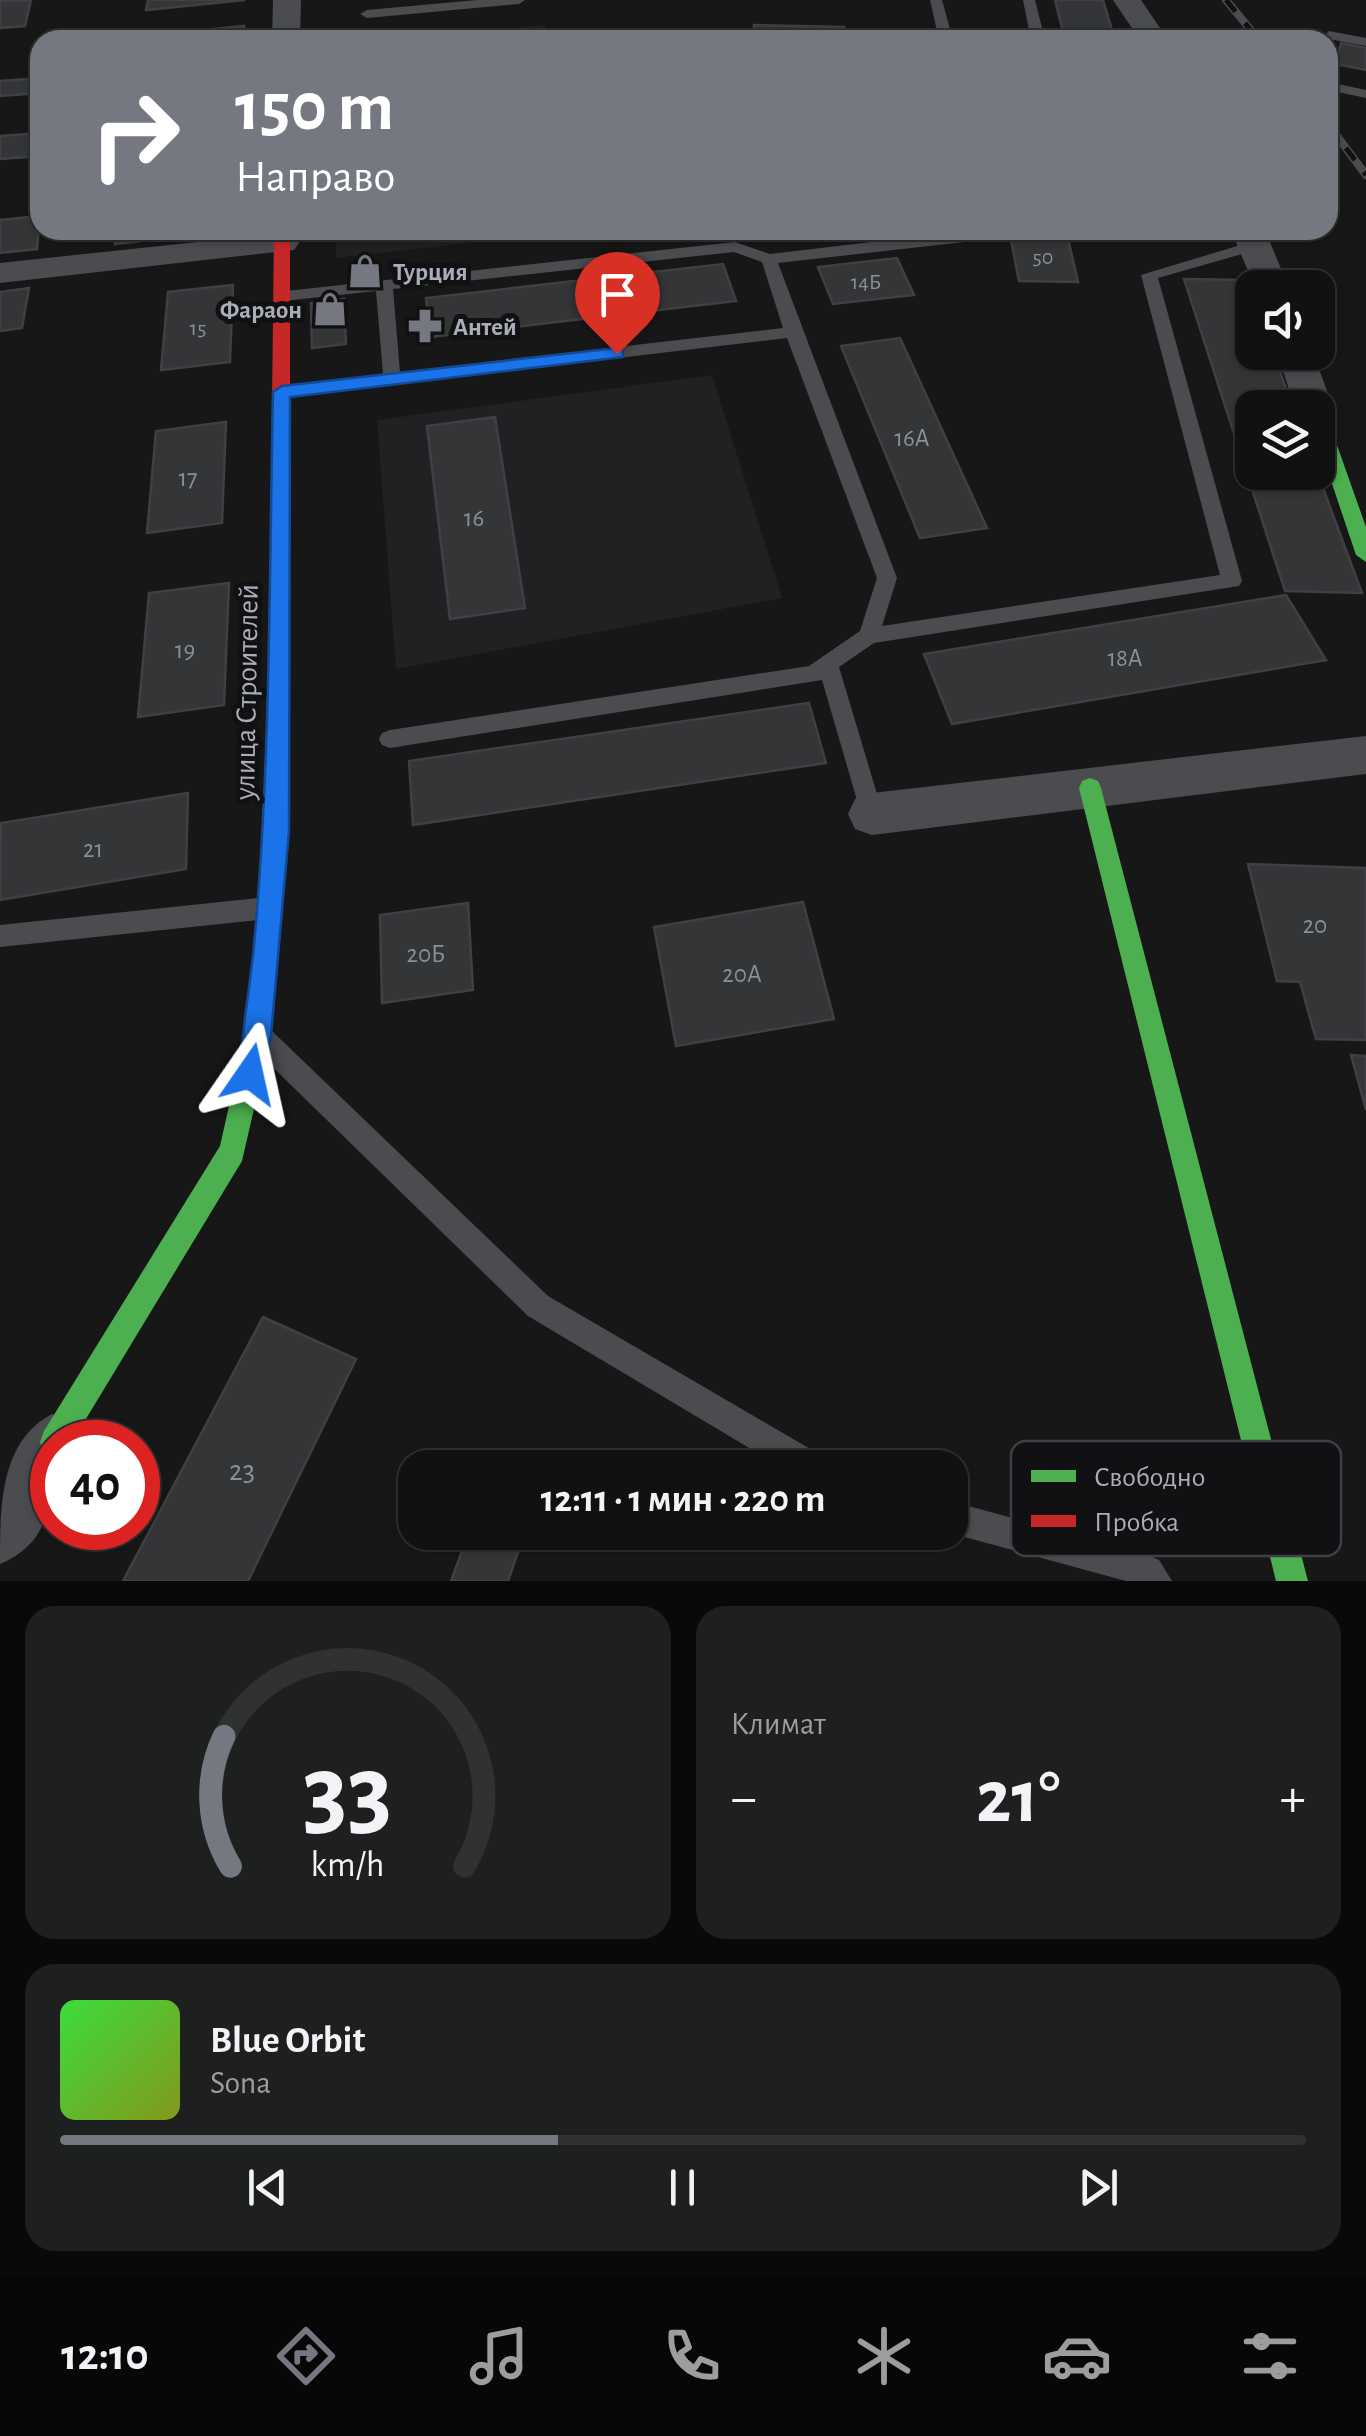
<!DOCTYPE html>
<html lang="ru">
<meta charset="utf-8">
<style>
:root{--surface:#111;--page:#1e1f1f;--text:#f1f3f6;--muted:#9c9d9f;--line:#303131;--accent:#757880}
body{margin:0;font-family:"Alegreya Sans",sans-serif;background:var(--page);color:var(--text);height:100vh;display:flex;flex-direction:column;font-size:38px;white-space:nowrap}
*{box-sizing:border-box;margin:0}
p{font-size:32px;color:var(--muted)}
.icon{flex:none;width:55px;height:55px;fill:none;stroke:currentColor;stroke-width:2;stroke-linecap:round;stroke-linejoin:round}
.map{position:relative;height:1581px;overflow:hidden}
.drawer{display:flex;flex-direction:column;gap:25px;padding:25px;background:#090909;flex:1}
.drawer>*{flex:none}
.hud{position:absolute;left:30px;top:30px;width:1308px;height:210px;border-radius:30px;box-shadow:0 2px 8px #0004,0 0 0 2px var(--line);background:#757880;color:#fff;overflow:hidden}
.buttons{position:absolute;left:1235px;top:270px;display:grid;gap:20px}
.buttons a{display:grid;place-items:center;width:100px;height:100px;border-radius:20px;background:var(--surface);box-shadow:0 2px 8px #0004,0 0 0 2px var(--line);font-size:50px}
.speed{position:absolute;left:30px;top:1420px;display:flex;gap:20px;font-size:50px;font-weight:700;text-align:center}
.speed>*{display:grid;place-content:center;width:130px;height:130px;border-radius:50%;background:var(--surface);box-shadow:0 2px 8px #0004,0 0 0 2px var(--line);line-height:1}
.speed .limit{border:15px solid #d22;background:#fff;color:#111}
.pin{position:absolute;display:grid;place-items:center;width:85px;height:85px;color:#fff;margin:-102px -42px;border-radius:50% 50% 50% 0;rotate:-45deg;box-shadow:0 0 10px #0007}
.pin .icon{rotate:45deg}
.me{position:absolute;width:110px;margin:-55px;rotate:11deg;stroke-linejoin:round;filter:drop-shadow(0 0 8px #0008)}
.turn{display:flex;align-items:center;gap:35px;height:210px;padding:0 40px;font-size:45px}
.turn .icon{width:130px;height:130px;stroke-width:2.5}
.turn b{display:block;font-size:70px;line-height:85px}
.big{font-size:75px;font-weight:700;line-height:1.1}
.drawer .widget{flex:1;display:flex;flex-direction:column;justify-content:center;gap:15px;min-width:0;padding:0 35px;border-radius:30px;background:var(--page)}
.drawer .dial{align-items:center;gap:0}
.dial svg{height:260px;overflow:visible;fill:none;stroke:var(--line);stroke-width:7;stroke-linecap:round;text-anchor:middle}
.dial text{fill:var(--text);stroke:none}
.song{display:flex;align-items:center;gap:30px}
.cover{width:120px;height:120px;border-radius:15px;background:linear-gradient(135deg,hsl(120 70% 55%),hsl(70 70% 35%))}
.played{height:10px;border-radius:5px;background:linear-gradient(90deg,var(--accent) 40%,var(--line) 40%)}
.keys{display:flex;justify-content:space-around;direction:ltr}
.heat{display:flex;justify-content:space-between;align-items:center;font-size:55px;direction:ltr}
.drawer .tiles{flex:1;display:grid;gap:25px;grid-template-columns:1fr 1fr}
.widget:last-child{grid-column:span 2}
.trip{position:absolute;left:398px;top:1450px;width:570px;height:100px;border-radius:30px;background:var(--surface);box-shadow:0 2px 8px #0004,0 0 0 2px var(--line);font-weight:700;line-height:100px;text-align:center}
.dock{display:flex;height:160px;justify-content:space-around;align-items:center;background:#070707;color:var(--muted)}
.dock .icon{width:70px;height:70px}
.dock .current{color:var(--accent)}
.dock b{font-size:45px;color:var(--text)}
.map>svg:first-child{display:block}
.built{fill:#212124}
.building{fill:#343537;stroke:#3f4043;stroke-width:2.5}
.lines{fill:none;stroke-linecap:round;stroke-linejoin:round}
.lane{fill:#4b4c50;fill-rule:evenodd}
.street{fill:#4b4c50;fill-rule:evenodd}
.fast{fill:#4caf50;fill-rule:evenodd}
.jam{fill:#c62828;fill-rule:evenodd}
.rail-casing{stroke:#4b4c4f;stroke-width:8}
.rail{stroke:#111113;stroke-width:5;stroke-dasharray:15;stroke-linecap:butt}
.route{fill:#1a73e8;stroke:#114b97;stroke-width:2.5}
.labels{text-anchor:middle;stroke-width:10;stroke-linejoin:round;paint-order:stroke}
.far-number-label{font-size:22px;fill:#8b8f98}
.far-poi-label{font-size:25px;font-weight:bold;fill:#a8adb8;stroke:#111113;text-anchor:start}
.number-label{font-size:25px;fill:#8b8f98}
.street-label{font-size:30px;fill:#a8adb8;stroke:#111113}
.near-number-label{font-size:30px;fill:#8b8f98}
.key{fill:#111113;stroke:#3e4045;stroke-width:2.5}
.key-label{font-size:28px;fill:#a8adb8}
</style>
<div class="map">
<svg width="1366" height="1581" viewBox="0 0 1366 1581">
<rect width="100%" height="100%" fill="#171717"/>
<!-- built -->
<g class="built">
<polygon points="545,25 548,40 394,40"/>
<polygon points="336,230 584,230 336,258"/>
<polygon points="712,375 782,598 396,669 377,420"/>
</g>
<!-- building -->
<g class="building">
<polygon points="31,0 25,26 0,28 0,1"/>
<polygon points="148,0 245,0 146,10"/>
<polygon points="1055,0 1103,0 1115,40 1065,40"/>
<polygon points="754,25 844,27 844,40 753,40"/>
<polygon points="244,26 244,40 195,40 195,31"/>
<polygon points="1341,43 1366,48 1366,70 1336,64"/>
<polygon points="40,78 40,93 0,96 0,81"/>
<polygon points="40,133 40,156 0,159 0,136"/>
<polygon points="40,216 37,249 0,253 0,220"/>
<polygon points="116,230 235,230 115,244"/>
<polygon points="1009,230 1066,230 1078,282 1019,281"/>
<polygon points="897,258 914,295 833,304 818,267"/>
<polygon points="376,263 377,279 355,281 355,265"/>
<polygon points="723,264 736,301 430,337 426,298"/>
<polygon points="1184,279 1246,280 1252,298 1252,352 1273,352 1293,408 1252,408 1252,472 1317,472 1362,593 1285,591"/>
<polygon points="233,285 230,362 161,370 168,292"/>
<polygon points="29,288 22,328 0,331 0,292"/>
<polygon points="344,299 346,344 312,348 311,303"/>
<polygon points="900,338 987,528 920,538 841,346"/>
<polygon points="495,417 525,608 450,619 427,426"/>
<polygon points="226,422 222,523 147,533 156,431"/>
<polygon points="229,583 224,705 138,717 149,593"/>
<polygon points="1286,595 1326,660 952,724 924,654"/>
<polygon points="809,703 826,763 413,825 409,761"/>
<polygon points="188,793 186,869 0,900 1,823"/>
<polygon points="1248,864 1366,868 1366,1040 1316,1039 1300,982 1277,981"/>
<polygon points="803,902 834,1019 676,1046 654,927"/>
<polygon points="468,903 473,990 382,1003 380,915"/>
<polygon points="1351,1055 1366,1056 1366,1110"/>
<polygon points="263,1317 356,1359 248,1581 123,1581"/>
<polygon points="469,1532 525,1532 508,1581 451,1581"/>
</g>
<g class="lines">
<!-- lane -->
<g class="lane">
<polygon points="477,0 525,0 519,4 367,18 360,14 367,10"/>
<polygon points="930,0 942,0 953,40 939,40"/>
<polygon points="1023,0 1035,0 1045,40 1031,40"/>
<polygon points="1329,31 1366,38 1366,46 1334,40 1328,44 1328,40 1320,40"/>
<polygon points="1328,73 1333,74 1338,84 1366,90 1366,98 1328,90"/>
<path d="M973,230h16l1,5 -8,5 -204,23 119,315 -15,48 338,-51 -79,-300 116,-35 8,5 -2,3 -105,30 84,303 -3,5 -365,57 -35,24 44,147 -3,7 -8,3 -8,-3 -3,-7 -39,-134 -432,68 -8,-3 -3,-6 3,-6 8,-3 419,-64 51,-35 17,-53 -90,-240 -506,60 -9,-6 3,-4 108,-14 -7,-83 -93,10 -6,-1v-8l458,-50 35,12zM734,252l28,10 21,66 -383,44 -7,-83z"/>
<polygon points="269,897 277,900 281,908 277,916 269,919 0,947 0,925"/>
<polygon points="264,1029 273,1032 548,1296 824,1457 828,1468 783,1468 528,1316 255,1050 251,1041 255,1032"/>
<polygon points="950,1501 1148,1555 1159,1560 1172,1581 1126,1581 950,1533"/>
</g>
<!-- street -->
<g class="street">
<polygon points="273,0 301,0 300,40 272,40"/>
<polygon points="1113,0 1141,0 1168,40 1140,40"/>
<polygon points="1231,230 1265,230 1289,288 1255,288"/>
<polygon points="282,233 294,236 299,243 294,250 0,283 0,263"/>
<polygon points="1277,352 1313,352 1333,408 1327,417 1318,420 1318,408 1295,408"/>
<polygon points="1366,736 1366,774 872,835 855,829 848,814 855,799 872,793"/>
<path d="M52,1414l23,9 8,19h-31c0,52 3,99 -52,122 0,-58 0,-123 52,-150z"/>
</g>
<!-- fast -->
<g class="fast">
<polygon points="281,400 290,406 288,831 271,1035 242,1161 72,1442 52,1442 52,1456 44,1453 40,1442 44,1431 220,1146 245,1035 266,831 272,406"/>
<polygon points="1318,411 1327,417 1366,527 1366,562 1356,555 1318,442"/>
<polygon points="1090,778 1098,781 1101,788 1308,1581 1276,1581 1079,788 1082,781"/>
</g>
<!-- jam -->
<polygon class="jam" points="274,230 290,230 290,406 281,412 272,406"/>
<!-- rail casing -->
<g class="rail-casing">
<g id="rail">
<polyline points="1226,0 1259,40"/>
<polyline points="1328,124 1366,175"/>
</g>
</g>
<!-- rail -->
<use href="#rail" class="rail"/>
</g>
<!-- route -->
<path class="route" d="M617,348l6,2v7l-333,40 -1,434 -18,205 -12,47 -9,4 -10,-4c-4,-9 11,-107 13,-127 18,-188 16,-376 20,-564l9,-6z"/>
<!-- icons -->
<defs>
<g id="shop-bare" transform="scale(2.7)"><path d="M-5-2.5h2.3a2.7 3.5 0 0 1 5.4 0H5L5.5 6h-11ZM-1.5-2.5h3a1.5 2.3 0 0 0-3 0Z" fill="#757880" stroke="#111113" stroke-width="2.5" paint-order="stroke"/></g>
<g id="pharmacy-bare" transform="scale(2.7)"><path d="M-2-6h4v4h4v4h-4v4h-4v-4h-4v-4h4Z" fill="#757880" stroke="#111113" stroke-width="2.5" paint-order="stroke"/></g>
</defs>
<g fill-rule="evenodd">
<use href="#shop-bare" x="365" y="271"/>
<use href="#shop-bare" x="330" y="309"/>
<use href="#pharmacy-bare" x="425" y="326"/>
</g>
<g class="labels">
<!-- far-number labels -->
<g class="far-number-label">
<text x="1043" y="264">50</text>
<text x="866" y="289">14Б</text>
<text x="198" y="335">15</text>
</g>
<!-- far-poi labels -->
<g class="far-poi-label">
<text x="393" y="280">Турция</text>
<text x="302" y="318" text-anchor="end">Фараон</text>
<text x="453" y="335">Антей</text>
</g>
<!-- number labels -->
<g class="number-label">
<text x="912" y="446">16А</text>
<text x="188" y="486">17</text>
<text x="474" y="526">16</text>
<text x="185" y="658">19</text>
<text x="1125" y="666">18А</text>
<text x="93" y="857">21</text>
<text x="1315" y="933">20</text>
<text x="426" y="962">20Б</text>
<text x="742" y="982">20А</text>
</g>
<!-- street labels -->
<g class="street-label">
<text transform="translate(246 692) rotate(-89)" y="10">улица Строителей</text>
</g>
<!-- near-number labels -->
<g class="near-number-label">
<text x="242" y="1480">23</text>
</g>
</g>
<!-- legend -->
<rect x="1011" y="1441" width="330" height="115" rx="15" class="key"/>
<rect x="1031" y="1470" width="45" height="12" fill="#4caf50"/>
<rect x="1031" y="1515" width="45" height="12" fill="#c62828"/>
<g class="key-label">
<text x="1094" y="1486">Свободно</text>
<text x="1094" y="1531">Пробка</text>
</g>
</svg>
<div class="buttons">
<a><svg class="icon" aria-label="sound" viewBox="0 0 24 24"><path d="M4 9h4l5-4v14l-5-4H4zM17 9q2 3 0 6"/></svg></a>
<a><svg class="icon" aria-label="layers" viewBox="0 0 24 24"><path d="M12 4l9 5-9 5-9-5zM3 14l9 5 9-5"/></svg></a>
</div>
<div class="speed"><div class="limit">40</div></div>
<div class="pin" style="left:617px;top:354px;background:#d93025"><svg class="icon" aria-label="arrive" viewBox="0 0 24 24"><path d="M6 21V4h12l-3 4 3 4H6"/></svg></div>
<svg class="me" style="left:250px;top:1074px" viewBox="-20 -20 40 40"><path d="M0-17L14 15 0 8-14 15z" fill="#1a73e8" stroke="#fff" stroke-width="4"/></svg>
<div class="trip">12:11 · 1 мин · 220 m</div>
<div class="hud">
<div class="turn"><svg class="icon" aria-label="right" viewBox="0 0 24 24"><path d="M7 20v-9h11M14 6l5 5-5 5"/></svg><div><b>150 m</b>Направо</div></div>
</div>
</div>
<section class="drawer">
<div class="tiles">
<div class="widget dial"><svg viewBox="0 0 100 80">
<path d="M14 69A42 42 0 1 1 86 69"/>
<path d="M14 69A42 42 0 0 1 12 29" stroke="#757880"/>
<text x="50" y="56" font-size="32" font-weight="700">33</text>
<text x="50" y="72" font-size="11">km/h</text>
</svg></div>
<div class="widget"><p>Климат</p>
<div class="heat"><a>−</a><b class="big">21°</b><a>+</a></div>
</div>
<div class="widget">
<div class="song"><i class="cover"></i><div><b>Blue Orbit</b><p>Sona</p></div></div>
<div class="played"></div>
<div class="keys"><svg class="icon" aria-label="previous" viewBox="0 0 24 24"><path d="M18 5L8 12l10 7zM5 5v14"/></svg><svg class="icon" aria-label="pause" viewBox="0 0 24 24"><path d="M8 5v14M16 5v14"/></svg><svg class="icon" aria-label="next" viewBox="0 0 24 24"><path d="M6 5l10 7-10 7zM19 5v14"/></svg></div>
</div>
</div>
</section>
<nav class="dock">
<b>12:10</b>
<svg class="icon current" aria-label="directions" viewBox="0 0 24 24"><path d="M12 3l9 9-9 9-9-9zM9 14v-3h6M13 9l2 2-2 2"/></svg>
<svg class="icon" aria-label="music" viewBox="0 0 24 24"><path d="M9 18V5l10-2v13"/><circle cx="6" cy="18" r="3"/><circle cx="16" cy="16" r="3"/></svg>
<svg class="icon" aria-label="phone" viewBox="0 0 24 24"><path d="M5 4h4l2 5-3 2q2 4 5 5l2-3 5 2v4C11 20 4 13 5 4z"/></svg>
<svg class="icon" aria-label="climate" viewBox="0 0 24 24"><path d="M12 3v18M4 7l16 10M4 17L20 7"/></svg>
<svg class="icon" aria-label="car" viewBox="0 0 24 24"><path d="M5 17H2v-5l4-1 3-4h7l3 4 3 1v5h-3M9 17h6M6 11h13"/><circle cx="7" cy="17" r="2"/><circle cx="17" cy="17" r="2"/></svg>
<svg class="icon" aria-label="filters" viewBox="0 0 24 24"><path d="M4 7h16M4 17h16"/><circle cx="9" cy="7" r="2"/><circle cx="15" cy="17" r="2"/></svg>
</nav>
